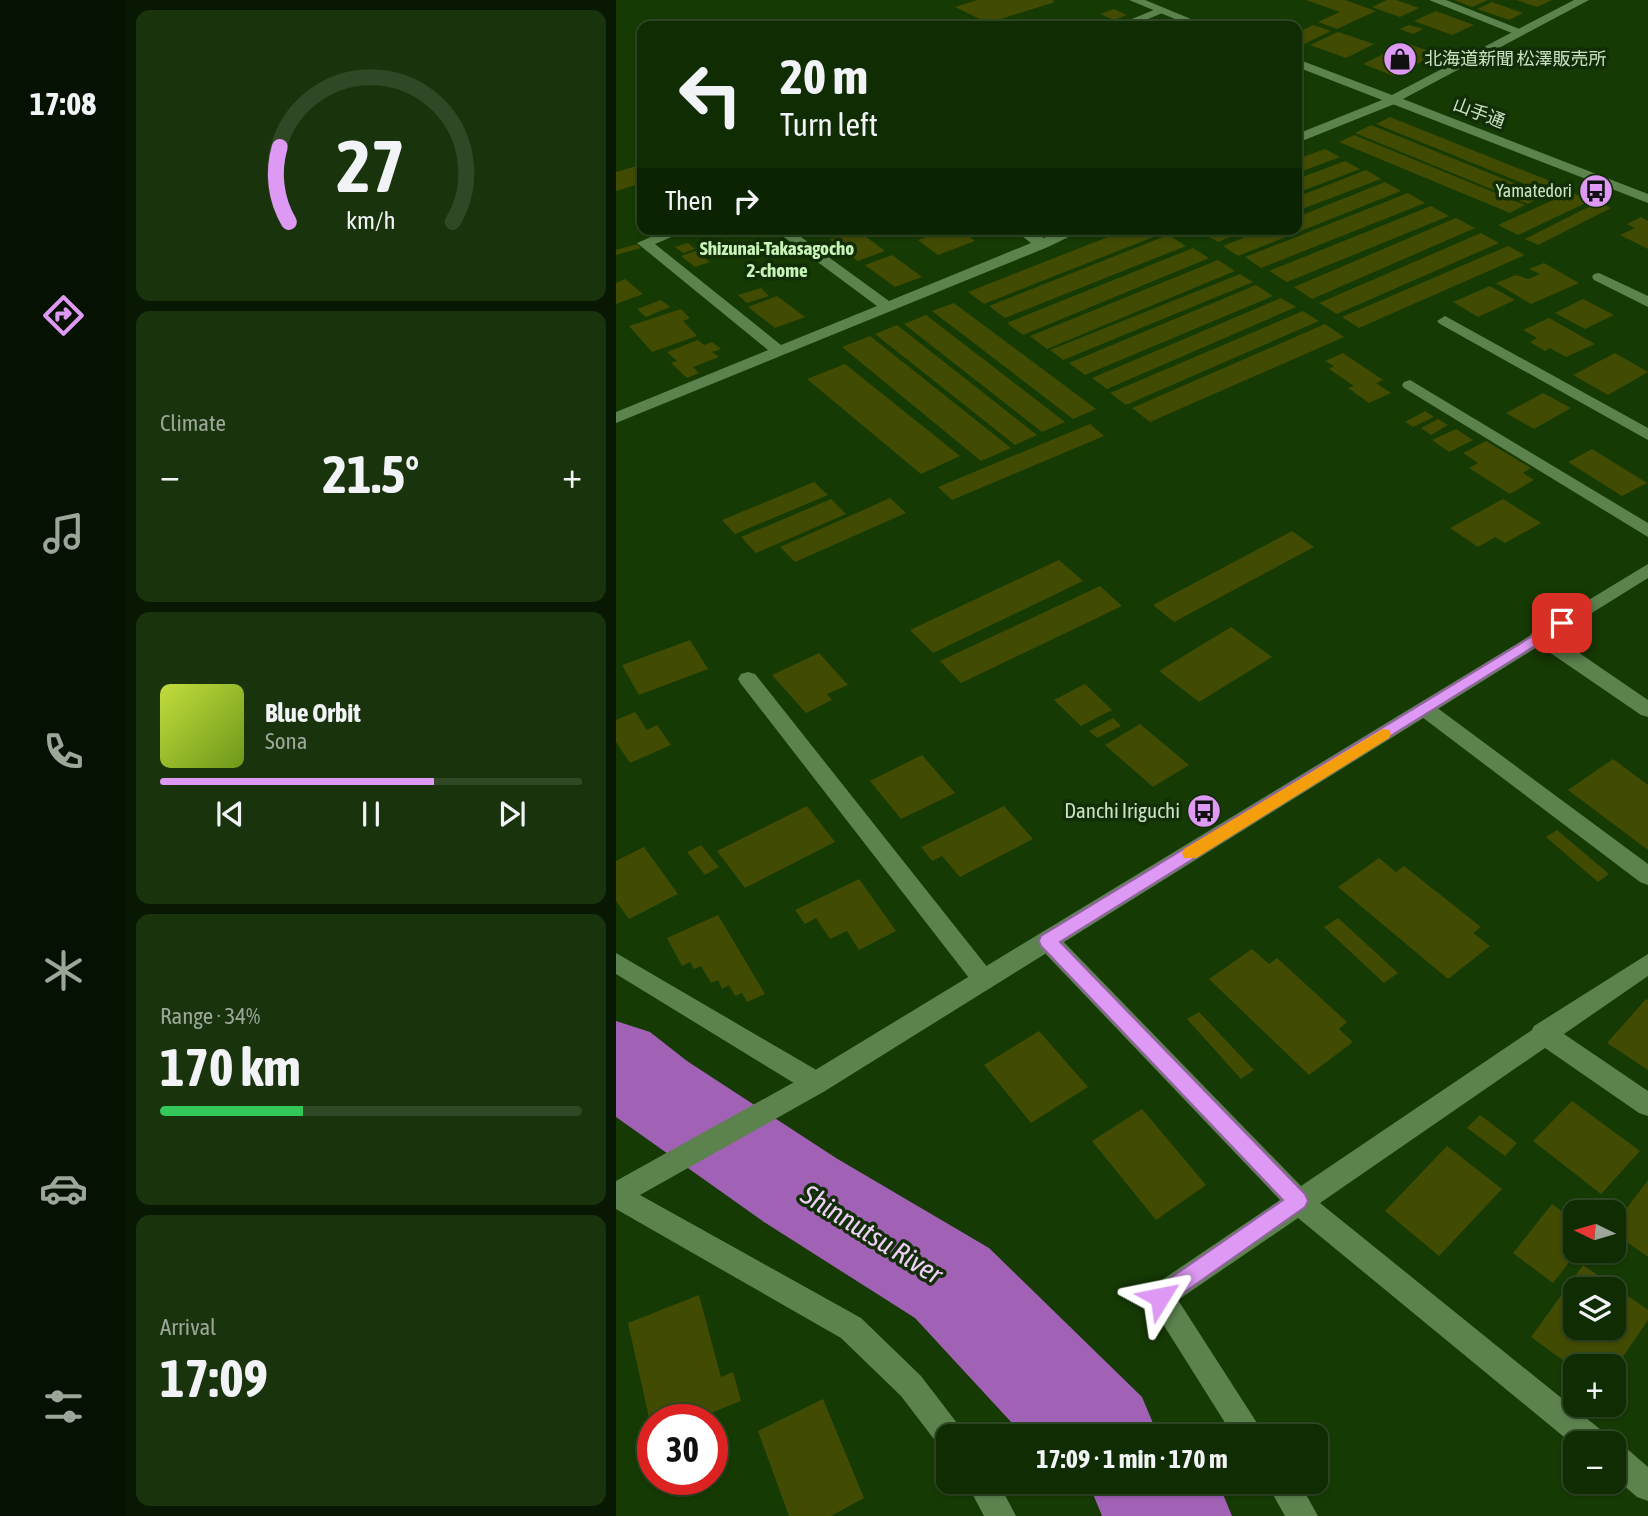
<!DOCTYPE html>
<meta charset="utf-8">
<style>
:root{--surface:#102c03;--page:#19340d;--text:#f1f3f6;--muted:#9ca79a;--line:#304825;--accent:#dd99f3}
body{margin:0;font-family:"Asap Condensed","Noto Sans JP",sans-serif;background:var(--page);color:var(--text);height:100vh;display:flex;flex-direction:column;font-size:26px;white-space:nowrap}
*{box-sizing:border-box;margin:0}
p{font-size:23px;color:var(--muted)}
.icon{flex:none;width:38px;height:38px;fill:none;stroke:currentColor;stroke-width:2;stroke-linecap:round;stroke-linejoin:round}
.map{position:relative;flex:1;overflow:hidden}
.side{display:flex;flex-direction:column;gap:10px;padding:10px;background:#091802;width:490px}
.side>*{flex:none}
.top-card{position:absolute;left:21px;top:21px;width:665px;height:214px;border-radius:14px;box-shadow:0 2px 5px #0004,0 0 0 2px var(--line);background:#102c03;color:var(--text);overflow:hidden}
.needle{width:46px;rotate:275deg}
.tools{position:absolute;left:947px;top:1200px;display:grid;gap:14px}
.tools a{display:grid;place-items:center;width:63px;height:63px;border-radius:14px;background:var(--surface);box-shadow:0 2px 5px #0004,0 0 0 2px var(--line);font-size:35px}
.speed{position:absolute;left:21px;top:1404px;display:flex;gap:14px;font-size:35px;font-weight:700;text-align:center}
.speed>*{display:grid;place-content:center;width:91px;height:91px;border-radius:50%;background:var(--surface);box-shadow:0 2px 5px #0004,0 0 0 2px var(--line);line-height:1}
.speed .limit{border:10px solid #d22;background:#fff;color:#111}
.pin{position:absolute;display:grid;place-items:center;width:60px;height:60px;color:#fff;margin:-30px;border-radius:14px;box-shadow:0 4px 10px #0006}
.me{position:absolute;width:77px;margin:-38px;rotate:55deg;stroke-linejoin:round;filter:drop-shadow(0 0 5px #0008)}
.turn{display:flex;align-items:center;gap:24px;height:147px;padding:0 28px;font-size:32px}
.turn .icon{width:91px;height:91px;stroke-width:2.5}
.turn b{display:block;font-size:49px;line-height:60px}
.then{display:flex;align-items:center;height:66px;padding:0 28px;background:#0003;gap:14px;font-size:26px}
.big{font-size:52px;font-weight:700;line-height:1.1}
.side .tile{flex:1;display:flex;flex-direction:column;justify-content:center;gap:10px;min-width:0;padding:0 24px;border-radius:14px;background:var(--page)}
.side .dial{align-items:center;gap:0}
.dial svg{height:182px;overflow:visible;fill:none;stroke:var(--line);stroke-width:7;stroke-linecap:round;text-anchor:middle}
.dial text{fill:var(--text);stroke:none}
.song{display:flex;align-items:center;gap:21px}
.cover{width:84px;height:84px;border-radius:10px;background:linear-gradient(135deg,hsl(70 70% 55%),hsl(80 70% 35%))}
.played{height:7px;border-radius:4px;background:linear-gradient(90deg,var(--accent) 65%,var(--line) 65%)}
.keys{display:flex;justify-content:space-around;direction:ltr}
.heat{display:flex;justify-content:space-between;align-items:center;font-size:38px;direction:ltr}
.charge{height:10px;border-radius:5px;background:linear-gradient(90deg,#34c759 34%,var(--line) 0)}
.trip{position:absolute;left:320px;top:1424px;width:392px;height:70px;border-radius:14px;background:var(--surface);box-shadow:0 2px 5px #0004,0 0 0 2px var(--line);font-weight:700;line-height:70px;text-align:center}
main{display:flex;flex:1;min-height:0}
.menu{display:flex;flex-direction:column;width:126px;justify-content:space-around;align-items:center;background:#061201;color:var(--muted)}
.menu .icon{width:49px;height:49px}
.menu .selected{color:var(--accent)}
.menu b{font-size:32px;color:var(--text)}
.map>svg:first-child{display:block}
.lines{fill:none;stroke-linecap:round;stroke-linejoin:round}
.river{fill:#a161b5;fill-rule:evenodd}
.building{fill:#424b02;fill-rule:evenodd}
.service{fill:#5c834e;fill-rule:evenodd}
.minor{fill:#5c834e;fill-rule:evenodd}
.tertiary{fill:#5c834e;fill-rule:evenodd}
.route{fill:#dd99f3;stroke:#90639e;stroke-width:2}
.slow{fill:#f59e0b}
.labels{text-anchor:middle;stroke-width:7;stroke-linejoin:round;paint-order:stroke}
.far-poi-label{font-size:18px;fill:#cce1c5;stroke:#122e07;text-anchor:start}
.far-street-label{font-size:18px;fill:#cce1c5;stroke:#122e07}
.far-neighbourhood-label{font-size:19px;font-weight:bold;fill:#c8f3b9;stroke:#122e07}
.poi-label{font-size:21px;fill:#cce1c5;stroke:#122e07;text-anchor:end}
.near-water-label{font-size:28px;font-style:italic;fill:#f0cffb;stroke:#122e07}
</style>
<main>
<nav class="menu">
<b>17:08</b>
<svg class="icon selected" aria-label="directions" viewBox="0 0 24 24"><path d="M12 3l9 9-9 9-9-9zM9 14v-3h6M13 9l2 2-2 2"/></svg>
<svg class="icon" aria-label="music" viewBox="0 0 24 24"><path d="M9 18V5l10-2v13"/><circle cx="6" cy="18" r="3"/><circle cx="16" cy="16" r="3"/></svg>
<svg class="icon" aria-label="phone" viewBox="0 0 24 24"><path d="M5 4h4l2 5-3 2q2 4 5 5l2-3 5 2v4C11 20 4 13 5 4z"/></svg>
<svg class="icon" aria-label="climate" viewBox="0 0 24 24"><path d="M12 3v18M4 7l16 10M4 17L20 7"/></svg>
<svg class="icon" aria-label="car" viewBox="0 0 24 24"><path d="M5 17H2v-5l4-1 3-4h7l3 4 3 1v5h-3M9 17h6M6 11h13"/><circle cx="7" cy="17" r="2"/><circle cx="17" cy="17" r="2"/></svg>
<svg class="icon" aria-label="filters" viewBox="0 0 24 24"><path d="M4 7h16M4 17h16"/><circle cx="9" cy="7" r="2"/><circle cx="15" cy="17" r="2"/></svg>
</nav>
<section class="side">
<div class="tile dial"><svg viewBox="0 0 100 80">
<path d="M14 69A42 42 0 1 1 86 69"/>
<path d="M14 69A42 42 0 0 1 10 36" stroke="#dd99f3"/>
<text x="50" y="56" font-size="32" font-weight="700">27</text>
<text x="50" y="72" font-size="11">km/h</text>
</svg></div>
<div class="tile"><p>Climate</p>
<div class="heat"><a>−</a><b class="big">21.5°</b><a>+</a></div>
</div>
<div class="tile">
<div class="song"><i class="cover"></i><div><b>Blue Orbit</b><p>Sona</p></div></div>
<div class="played"></div>
<div class="keys"><svg class="icon" aria-label="previous" viewBox="0 0 24 24"><path d="M18 5L8 12l10 7zM5 5v14"/></svg><svg class="icon" aria-label="pause" viewBox="0 0 24 24"><path d="M8 5v14M16 5v14"/></svg><svg class="icon" aria-label="next" viewBox="0 0 24 24"><path d="M6 5l10 7-10 7zM19 5v14"/></svg></div>
</div>
<div class="tile"><p>Range · 34%</p><b class="big">170 km</b><div class="charge"></div></div>
<div class="tile"><p>Arrival</p><b class="big">17:09</b></div>
</section>
<div class="map">
<svg width="1032" height="1516" viewBox="0 0 1032 1516">
<rect width="100%" height="100%" fill="#163a04"/>
<g class="lines">
<!-- river -->
<g class="river">
<polygon points="0,1021 34,1032 71,1061 220,1158 373,1248 526,1397 539,1428 560,1437 409,1437 299,1318 148,1222 0,1117"/>
<polygon points="459,1482 602,1482 616,1516 486,1516 475,1489"/>
</g>
</g>
<!-- building -->
<g class="building">
<polygon points="361,0 436,0 439,2 372,23 339,7"/>
<polygon points="690,0 729,0 760,11 721,29 702,22 724,12"/>
<polygon points="771,0 780,0 803,8 784,17 756,7"/>
<polygon points="838,0 872,0 856,7"/>
<polygon points="900,0 936,0 921,7"/>
<polygon points="876,2 907,13 893,20 861,9"/>
<polygon points="498,9 511,15 498,20 484,14"/>
<polygon points="820,11 858,25 836,35 798,21"/>
<polygon points="697,25 715,31 686,45 681,43 681,33"/>
<polygon points="793,25 807,29 797,34 783,29"/>
<polygon points="722,32 758,44 730,58 694,45"/>
<polygon points="790,43 821,54 778,76 747,64"/>
<polygon points="774,117 944,185 931,193 760,124"/>
<polygon points="755,125 927,195 912,204 739,133"/>
<polygon points="738,135 909,205 894,213 723,142"/>
<polygon points="709,149 724,157 681,173 681,159"/>
<polygon points="729,161 744,169 681,193 681,179"/>
<polygon points="24,165 26,166 26,183 0,191 0,172"/>
<polygon points="750,170 765,179 681,211 681,197"/>
<polygon points="769,182 785,191 622,256 607,246 649,229 681,229 681,217"/>
<polygon points="955,192 974,201 902,235 882,225"/>
<polygon points="792,193 809,203 645,268 629,257"/>
<polygon points="982,202 995,208 922,245 909,239"/>
<polygon points="815,206 833,216 671,282 653,271"/>
<polygon points="1025,217 1032,221 1032,249 1004,235 1019,228 1011,224"/>
<polygon points="840,218 859,228 696,299 678,287"/>
<polygon points="331,229 360,229 363,231 351,235 359,241 322,255 302,240"/>
<polygon points="512,229 546,229 550,232 368,304 352,292"/>
<polygon points="596,229 634,229 602,242 587,233"/>
<polygon points="241,230 269,251 242,261 214,239"/>
<polygon points="865,233 883,243 721,314 703,303"/>
<polygon points="552,235 570,246 389,318 373,306"/>
<polygon points="72,243 79,249 67,253 59,247"/>
<polygon points="21,244 25,248 0,255 0,250"/>
<polygon points="892,246 909,255 743,328 726,317"/>
<polygon points="577,248 593,258 407,335 391,323"/>
<polygon points="79,251 94,262 79,267 65,256"/>
<polygon points="276,255 306,277 279,287 249,265"/>
<polygon points="602,260 619,271 431,349 414,336"/>
<polygon points="928,263 963,283 915,304 880,283 900,275 912,279 924,274 913,269"/>
<polygon points="624,274 637,282 447,360 434,350"/>
<polygon points="9,279 27,294 0,304 0,283"/>
<polygon points="640,285 657,296 469,375 453,363"/>
<polygon points="874,286 899,300 862,317 837,302"/>
<polygon points="145,288 153,296 131,303 122,295"/>
<polygon points="161,296 189,317 159,328 132,307"/>
<polygon points="665,298 680,307 491,389 476,378"/>
<polygon points="967,299 998,315 969,329 939,313"/>
<polygon points="45,300 54,307 30,317 21,309"/>
<polygon points="338,303 480,409 457,419 316,311"/>
<polygon points="65,309 74,318 67,321 81,336 36,352 13,326"/>
<polygon points="687,311 703,321 510,405 494,393"/>
<polygon points="310,315 449,422 426,432 288,324"/>
<polygon points="933,318 979,344 950,357 934,348 929,351 914,342 921,338 907,330"/>
<polygon points="709,324 728,337 534,422 516,408"/>
<polygon points="281,325 421,435 399,445 259,334"/>
<polygon points="254,336 395,448 365,461 226,347"/>
<polygon points="82,340 88,345 96,342 105,349 96,352 103,357 77,367 83,373 71,378 55,363 61,361 51,352"/>
<polygon points="727,353 767,380 760,383 775,393 753,403 732,388 738,386 713,369 718,366 709,361"/>
<polygon points="999,353 1032,372 992,395 957,375"/>
<polygon points="229,364 344,456 305,474 191,379"/>
<polygon points="927,393 955,408 918,429 890,413"/>
<polygon points="809,411 818,417 797,427 789,422"/>
<polygon points="822,419 832,425 815,435 805,428"/>
<polygon points="474,424 488,436 336,500 322,487"/>
<polygon points="840,429 857,440 833,452 816,440"/>
<polygon points="870,441 915,468 907,473 918,480 894,494 853,468 862,463 847,453"/>
<polygon points="976,449 1031,483 1006,496 952,462"/>
<polygon points="198,482 212,495 119,534 106,520"/>
<polygon points="274,498 290,513 179,562 164,547"/>
<polygon points="215,499 230,514 140,553 125,537"/>
<polygon points="887,499 925,523 889,543 879,537 862,547 834,528"/>
<polygon points="676,531 698,547 558,622 537,605"/>
<polygon points="443,560 467,581 317,653 294,630"/>
<polygon points="484,586 506,606 345,683 324,661"/>
<polygon points="615,627 656,657 583,702 543,671"/>
<polygon points="74,640 92,669 23,695 6,665"/>
<polygon points="203,653 232,685 211,694 216,700 190,713 156,675"/>
<polygon points="469,684 496,710 465,726 438,700"/>
<polygon points="19,712 31,730 41,725 55,745 14,763 0,742 0,720"/>
<polygon points="497,718 505,726 481,738 473,731"/>
<polygon points="524,724 573,765 537,787 489,745"/>
<polygon points="306,755 339,793 285,819 254,781"/>
<polygon points="997,759 1032,785 1032,850 952,790"/>
<polygon points="191,806 219,842 129,888 101,851"/>
<polygon points="388,806 417,839 344,877 326,856 316,861 305,847"/>
<polygon points="941,830 993,874 982,882 930,837"/>
<polygon points="85,845 103,867 89,875 71,852"/>
<polygon points="28,847 62,894 13,919 0,901 0,861"/>
<polygon points="763,858 780,872 788,866 865,927 857,933 874,946 832,979 722,887"/>
<polygon points="243,879 280,931 243,950 231,931 214,939 200,918 189,924 179,910"/>
<polygon points="102,915 149,994 131,1002 126,993 119,996 113,985 106,989 102,980 95,983 85,966 78,969 74,962 66,966 51,938"/>
<polygon points="722,918 782,973 768,983 708,927"/>
<polygon points="636,949 653,964 661,958 731,1022 723,1029 737,1042 693,1075 593,979"/>
<polygon points="1030,999 1032,1000 1032,1070 991,1043"/>
<polygon points="583,1012 638,1070 625,1079 571,1019"/>
<polygon points="423,1031 472,1087 415,1123 368,1065"/>
<polygon points="956,1101 1024,1151 985,1194 917,1141"/>
<polygon points="526,1109 590,1185 540,1220 476,1141"/>
<polygon points="864,1115 901,1143 889,1156 851,1128"/>
<polygon points="831,1146 886,1189 823,1256 769,1211"/>
<polygon points="1032,1180 1032,1257 998,1233 998,1225"/>
<polygon points="936,1204 959,1221 959,1251 962,1251 937,1283 897,1253"/>
<path d="M967,1265l65,45v10l-34,50v-3h-39v2l-44,-32zM959,1290h39v38h-39z"/>
<polygon points="83,1295 105,1377 117,1372 125,1401 80,1419 37,1419 36,1431 12,1323"/>
<polygon points="207,1399 248,1498 215,1516 173,1516 142,1431"/>
</g>
<g class="lines">
<!-- service -->
<g class="service">
<polygon points="813,0 830,0 911,32 901,35"/>
<polygon points="545,7 551,10 549,12 515,26 499,26"/>
<polygon points="924,630 931,631 1032,700 1032,717 1025,715 917,641 914,636 917,631"/>
<polygon points="809,702 816,704 1032,864 1032,885 1024,882 802,714 799,709 802,704"/>
</g>
<!-- minor -->
<g class="minor">
<polygon points="776,96 781,97 781,103 681,143 681,134"/>
<polygon points="53,229 74,229 39,244 165,345 261,306 157,229 174,229 273,301 415,243 397,229 414,229 428,238 449,229 469,229 432,247 0,423 0,412 152,350 21,243"/>
<polygon points="983,273 1032,296 1032,307 978,280 976,277 978,274"/>
<polygon points="829,316 1032,428 1032,440 824,324 821,321"/>
<polygon points="794,380 1032,523 1032,537 788,388 786,385 788,382"/>
<polygon points="132,672 139,674 376,973 380,980 376,987 368,990 360,987 125,684 122,679 125,674"/>
<polygon points="432,932 440,934 685,1186 916,1030 918,1026 1032,954 1032,976 948,1034 1032,1091 1032,1116 1023,1113 929,1048 704,1203 990,1434 995,1444 959,1446 682,1218 562,1300 650,1437 618,1437 530,1297 534,1288 664,1200 424,948 420,941 424,934"/>
<polygon points="0,953 209,1075 213,1083 209,1091 200,1094 191,1091 0,974"/>
<polygon points="998,1443 1009,1447 1032,1467 1032,1501 1021,1497 998,1477"/>
<polygon points="650,1482 683,1482 702,1516 669,1516"/>
</g>
<!-- tertiary -->
<g class="tertiary">
<polygon points="513,0 529,0 592,26 576,26"/>
<polygon points="958,0 973,0 787,99 1032,194 1032,203 681,67 681,59 776,95"/>
<polygon points="1032,564 1032,578 209,1091 24,1195 245,1318 305,1376 344,1427 349,1437 332,1437 332,1451 324,1447 285,1396 225,1338 0,1209 0,1181 191,1075"/>
<polygon points="350,1482 382,1482 400,1516 368,1516"/>
</g>
</g>
<!-- route -->
<polygon class="route" points="946,618 951,619 953,623 951,626 444,942 689,1194 692,1201 689,1207 552,1304 544,1307 537,1304 534,1297 537,1290 667,1200 425,946 423,941 425,936"/>
<!-- slow -->
<polygon class="slow" points="767,729 773,730 775,734 773,738 580,858 568,858 566,853 568,849"/>
<!-- icons -->
<defs>
<g id="shop-disc" transform="scale(1.75)"><circle r="9.5" fill="#dd99f3" stroke="#122e07"/><path d="M-5-2.5h2.3a2.7 3.5 0 0 1 5.4 0H5L5.5 6h-11ZM-1.5-2.5h3a1.5 2.3 0 0 0-3 0Z" fill="#111"/></g>
<g id="bus-disc" transform="scale(1.75)"><circle r="9.5" fill="#dd99f3" stroke="#122e07"/><path d="M-5-6H5V4H4V6H2V4H-2V6H-4V4H-5ZM-3.5-4V0h7V-4ZM-3.5 1.2v1.5H-2V1.2ZM2 1.2v1.5H3.5V1.2Z" fill="#111"/></g>
</defs>
<g fill-rule="evenodd">
<use href="#shop-disc" x="784" y="59"/>
<use href="#bus-disc" x="980" y="191"/>
<use href="#bus-disc" x="588" y="811"/>
</g>
<g class="labels">
<!-- far-poi labels -->
<g class="far-poi-label">
<text x="808" y="65">北海道新聞 松澤販売所</text>
<text x="956" y="197" text-anchor="end">Yamatedori</text>
</g>
<!-- far-street labels -->
<g class="far-street-label">
<text transform="translate(863 113) rotate(21)" y="6">山手通</text>
</g>
<!-- far-neighbourhood labels -->
<g class="far-neighbourhood-label">
<text x="161" y="255">Shizunai-Takasagocho<tspan x="161" dy="22">2-chome</tspan></text>
</g>
<!-- poi labels -->
<g class="poi-label">
<text x="564" y="818">Danchi Iriguchi</text>
</g>
<!-- near-water labels -->
<g class="near-water-label">
<text transform="translate(256 1234) rotate(32)" y="10">Shinnutsu River</text>
</g>
</g>
</svg>
<div class="tools">
<a><svg class="needle" viewBox="-14 -14 28 28"><path d="M0-13l5 13h-10z" fill="#e53935"/><path d="M0 13l5-13h-10z" fill="#9ca79a"/></svg></a>
<a><svg class="icon" aria-label="layers" viewBox="0 0 24 24"><path d="M12 4l9 5-9 5-9-5zM3 14l9 5 9-5"/></svg></a>
<a>+</a>
<a>−</a>
</div>
<div class="speed"><div class="limit">30</div></div>
<div class="pin" style="left:946px;top:623px;background:#d93025"><svg class="icon" aria-label="arrive" viewBox="0 0 24 24"><path d="M6 21V4h12l-3 4 3 4H6"/></svg></div>
<svg class="me" style="left:544px;top:1297px" viewBox="-20 -20 40 40"><path d="M0-17L14 15 0 8-14 15z" fill="#dd99f3" stroke="#fff" stroke-width="4"/></svg>
<div class="trip">17:09 · 1 min · 170 m</div>
<div class="top-card">
<div class="turn"><svg class="icon" aria-label="left" viewBox="0 0 24 24"><path d="M17 20v-9H6M10 6l-5 5 5 5"/></svg><div><b>20 m</b>Turn left</div></div>
<div class="then">Then<svg class="icon" aria-label="right" viewBox="0 0 24 24"><path d="M7 20v-9h11M14 6l5 5-5 5"/></svg></div>
</div>
</div>
</main>
